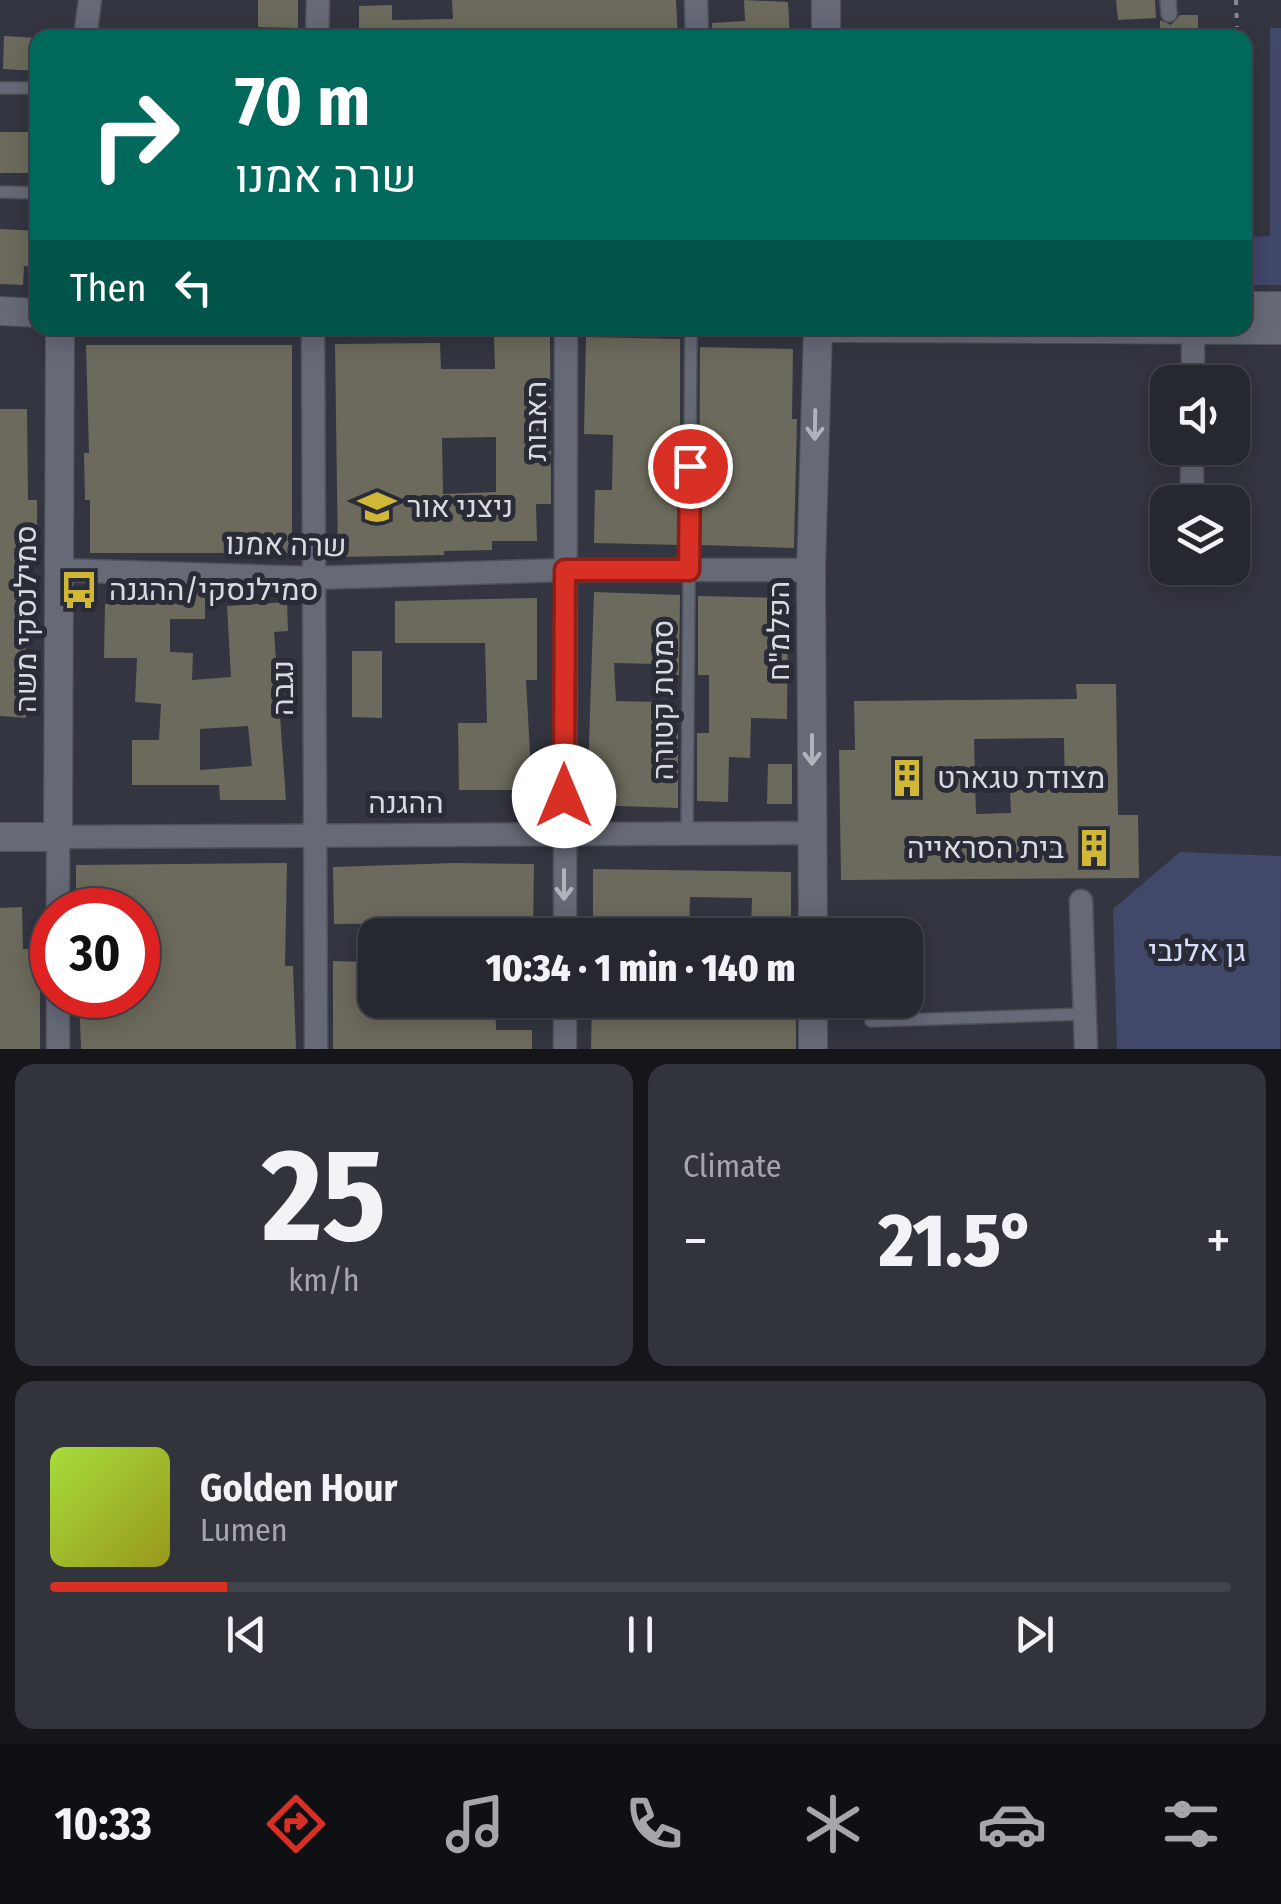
<!DOCTYPE html>
<meta charset="utf-8">
<style>
:root{--surface:#262830;--page:#32343c;--text:#f1f3f6;--muted:#a4a6ab;--line:#42444c;--accent:#d93025}
body{margin:0;font-family:"Fira Sans Condensed",Heebo,sans-serif;background:var(--page);color:var(--text);height:100vh;display:flex;flex-direction:column;font-size:38px;white-space:nowrap}
*{box-sizing:border-box;margin:0}
p{font-size:32px;color:var(--muted)}
.icon{flex:none;width:55px;height:55px;fill:none;stroke:currentColor;stroke-width:2;stroke-linecap:round;stroke-linejoin:round}
.map{position:relative;height:1049px;overflow:hidden}
.drawer{display:flex;flex-direction:column;gap:15px;padding:15px;background:#15161a;flex:1}
.drawer>*{flex:none}
.top-card{position:absolute;left:30px;top:30px;width:1222px;height:305px;border-radius:20px;box-shadow:0 5px 25px #0003,0 0 0 2px var(--line);background:#00695c;color:#fff;overflow:hidden}
.tools{position:absolute;left:1150px;top:365px;display:grid;gap:20px}
.tools a{display:grid;place-items:center;width:100px;height:100px;border-radius:20px;background:var(--surface);box-shadow:0 5px 25px #0003,0 0 0 2px var(--line);font-size:50px}
.speed{position:absolute;left:30px;top:888px;display:flex;gap:20px;font-size:50px;font-weight:700;text-align:center}
.speed>*{display:grid;place-content:center;width:130px;height:130px;border-radius:50%;background:var(--surface);box-shadow:0 5px 25px #0003,0 0 0 2px var(--line);line-height:1}
.speed .limit{border:15px solid #d22;background:#fff;color:#111}
.pin{position:absolute;display:grid;place-items:center;width:85px;height:85px;color:#fff;margin:-42px;border:5px solid #fff;border-radius:50%;box-shadow:0 2px 10px #0007}
.me{position:absolute;width:110px;margin:-55px;rotate:0deg;stroke-linejoin:round;filter:drop-shadow(0 0 8px #0008)}
.turn{display:flex;align-items:center;gap:35px;height:210px;padding:0 40px;font-size:45px}
.turn .icon{width:130px;height:130px;stroke-width:2.5}
.turn b{display:block;font-size:70px;line-height:85px}
.then{display:flex;align-items:center;height:95px;padding:0 40px;background:#0003;gap:20px;font-size:38px}
.big{font-size:75px;font-weight:800;line-height:1.1}
.drawer .widget{flex:1;display:flex;flex-direction:column;justify-content:center;gap:15px;min-width:0;padding:0 35px;border-radius:20px;background:var(--page)}
.drawer .dial{align-items:center;gap:0}
.dial b{font-size:130px;line-height:1}
.song{display:flex;align-items:center;gap:30px}
.cover{width:120px;height:120px;border-radius:15px;background:linear-gradient(135deg,hsl(80 70% 55%),hsl(60 70% 35%))}
.played{height:10px;border-radius:5px;background:linear-gradient(90deg,var(--accent) 15%,var(--line) 15%)}
.keys{display:flex;justify-content:space-around;direction:ltr}
.heat{display:flex;justify-content:space-between;align-items:center;font-size:55px;direction:ltr}
.drawer .tiles{flex:1;display:grid;gap:15px;grid-template-columns:1fr 1fr}
.widget:last-child{grid-column:span 2}
.trip{position:absolute;left:358px;top:918px;width:565px;height:100px;border-radius:20px;background:var(--surface);box-shadow:0 5px 25px #0003,0 0 0 2px var(--line);font-weight:800;line-height:100px;text-align:center}
.menu{display:flex;height:160px;justify-content:space-around;align-items:center;background:#0f1013;color:var(--muted)}
.menu .icon{width:70px;height:70px}
.menu .on{color:var(--accent)}
.menu b{font-size:45px;color:var(--text)}
.map>svg:first-child{display:block}
.green{fill:#42486a}
.building{fill:#6c6a5c;fill-rule:evenodd}
.lines{fill:none;stroke-linecap:round;stroke-linejoin:round}
.service-casing{stroke:#4f525b;stroke-width:14}
.pedestrian-casing{stroke:#4f525b;stroke-width:18}
.minor-casing{stroke:#4f525b;stroke-width:25}
.tertiary-casing{stroke:#4f525b;stroke-width:30}
.path{stroke:#878992;stroke-width:4;stroke-dasharray:5 8;stroke-linecap:butt}
.service{stroke:#666976;stroke-width:11}
.pedestrian{stroke:#666976;stroke-width:15}
.minor{stroke:#666976;stroke-width:22}
.tertiary{stroke:#666976;stroke-width:28}
.oneway{stroke:#b1b3bc}
.route-casing{stroke:#8d1f18;stroke-width:25}
.route{stroke:#d93025;stroke-width:18}
.labels{text-anchor:middle;stroke-width:10;stroke-linejoin:round;paint-order:stroke}
.street-label{font-size:30px;fill:#d9dbe2;stroke:#292b36}
.poi-label{font-size:30px;fill:#d9dbe2;stroke:#292b36;text-anchor:start}
.park-label{font-size:30px;fill:#d8dffd;stroke:#292b36}
</style>
<div class="map">
<svg width="1281" height="1049" viewBox="0 0 1281 1049">
<rect width="100%" height="100%" fill="#333540"/>
<!-- green -->
<g class="green">
<polygon points="1270,28 1281,28 1281,285 1245,285 1245,237 1270,236"/>
<polygon points="1180,852 1281,856 1280,1049 1117,1049 1113,909"/>
</g>
<!-- building -->
<g class="building">
<polygon points="258,0 298,0 298,28 258,27"/>
<polygon points="452,0 676,0 678,38 359,38 359,6 392,5 392,20 453,19"/>
<polygon points="744,0 788,2 790,38 712,38 712,23 745,21"/>
<polygon points="1116,0 1155,0 1156,18 1118,20"/>
<polygon points="1180,15 1198,15 1198,38 1160,38 1160,20 1171,25"/>
<polygon points="4,36 38,38 38,71 3,69"/>
<rect x="0" y="132" width="38" height="41"/>
<polygon points="0,229 38,231 38,267 24,266 23,285 0,284"/>
<path d="M494,336h56l1,168h-15l1,37h-45v9l-48,1v4l-106,2 -3,-213 105,-1 1,26h54zM496,437v55l-53,2 -1,-56z"/>
<polygon points="586,337 680,339 680,545 594,543 595,490 612,490 613,435 584,434"/>
<polygon points="86,345 292,345 292,553 90,553 90,500 85,500 84,453 89,453"/>
<polygon points="700,347 793,349 792,419 797,419 794,548 699,545"/>
<polygon points="0,409 27,409 28,500 37,500 37,528 24,528 26,718 0,716"/>
<path d="M133,591l72,1v27h-35v33l23,1 -1,27 39,-3 -4,-71 60,-4 1,29 -14,1 12,168h-66l-1,-15h-87v-45h27l2,-36 -26,-2 2,-44h-33l1,-54h28zM248,726l4,40 -52,4v-41z"/>
<polygon points="594,592 680,595 679,675 656,675 657,664 614,663 616,701 660,702 659,732 678,733 678,808 587,805"/>
<polygon points="698,596 788,598 787,719 751,718 750,758 729,757 728,802 697,801 697,733 709,733 709,675 698,675"/>
<polygon points="537,598 537,680 526,680 532,790 459,790 458,723 487,723 485,643 395,643 395,601"/>
<polygon points="352,651 382,651 382,718 352,717"/>
<path d="M1076,684h40l2,131h20l1,63 -298,2 -2,-130h16l-1,-49 223,-2zM1064,738l1,51 -55,1 1,23 -35,1 -2,-75z"/>
<polygon points="768,764 792,764 792,804 767,804"/>
<polygon points="287,863 285,966 293,966 296,1049 81,1049 79,995 138,995 138,910 76,910 76,865"/>
<polygon points="455,863 534,864 533,935 454,935 455,923 334,924 333,867"/>
<polygon points="593,869 791,872 791,927 751,927 752,898 690,897 689,935 593,935"/>
<polygon points="22,907 23,949 40,949 40,1049 0,1049 0,908"/>
<polygon points="333,961 375,962 375,1000 495,1000 496,1030 532,1030 532,1049 333,1049"/>
<polygon points="592,1000 796,1000 796,1049 591,1049"/>
</g>
<g class="lines">
<!-- service casing -->
<g class="service-casing">
<g id="service">
<polyline points="0,88 38,88"/>
<polyline points="0,192 38,193"/>
<polyline points="687,834 691,328"/>
<polyline points="871,1021 1085,1014"/>
</g>
</g>
<!-- pedestrian casing -->
<g class="pedestrian-casing">
<g id="pedestrian">
<polyline points="1168,0 1169,14"/>
<polyline points="1063,38 1147,38"/>
</g>
</g>
<!-- minor casing -->
<g class="minor-casing">
<g id="minor">
<polyline points="696,0 697,38"/>
<polyline points="85,38 90,0"/>
<polyline points="317,38 318,0"/>
<polyline points="313,328 316,1049"/>
<polyline points="1193,382 1193,329"/>
<polyline points="1192,502 1192,448"/>
<polyline points="59,570 312,578 565,570 811,570"/>
<polyline points="1081,901 1086,1049"/>
<polyline points="58,910 58,837 812,833"/>
<polyline points="565,935 566,328"/>
<polyline points="565,1000 565,1049"/>
<polyline points="58,1049 58,995"/>
</g>
</g>
<!-- tertiary casing -->
<g class="tertiary-casing">
<g id="tertiary">
<polyline points="826,0 826,38"/>
<polyline points="1245,306 1281,306"/>
<polyline points="0,311 38,313"/>
<polyline points="829,328 1281,330"/>
<polyline points="0,837 58,837 60,328"/>
<polyline points="813,935 811,570 818,328"/>
<polyline points="813,1000 813,1049"/>
</g>
</g>
<!-- path -->
<polyline class="path" points="1236,0 1237,27"/>
<!-- service -->
<use href="#service" class="service"/>
<!-- pedestrian -->
<use href="#pedestrian" class="pedestrian"/>
<!-- minor -->
<use href="#minor" class="minor"/>
<!-- tertiary -->
<use href="#tertiary" class="tertiary"/>
</g>
<!-- one-way arrows -->
<defs><path id="oneway-shaft" d="M-6 0H5M1.5-3L5.5 0L1.5 3" fill="none" stroke-width="1.6" stroke-linecap="round" stroke-linejoin="round" transform="scale(2.5)"/></defs>
<g class="oneway">
<use href="#oneway-shaft" transform="translate(815 425) rotate(91)"/>
<use href="#oneway-shaft" transform="translate(812 750) rotate(90)"/>
<use href="#oneway-shaft" transform="translate(564 885) rotate(90)"/>
</g>
<g class="lines">
<!-- route casing -->
<g class="route-casing">
<polyline id="route" points="564,796 565,570 689,570 690,466"/>
</g>
<!-- route -->
<use href="#route" class="route"/>
</g>
<!-- icons -->
<defs>
<g id="school-bare" transform="scale(3)"><path d="M0-5L7-2L0 1L-7-2ZM-4 1L0 2.5L4 1V4Q0 6-4 4Z" fill="#d0b736" stroke="#292b36" stroke-width="2.5" paint-order="stroke"/></g>
<g id="bus-bare" transform="scale(3)"><path d="M-5-6H5V4H4V6H2V4H-2V6H-4V4H-5ZM-3.5-4V0h7V-4ZM-3.5 1.2v1.5H-2V1.2ZM2 1.2v1.5H3.5V1.2Z" fill="#d0b736" stroke="#292b36" stroke-width="2.5" paint-order="stroke"/></g>
<g id="building-bare" transform="scale(3)"><path d="M-4-6H4V6H1V3H-1V6H-4ZM-2.5-4.3h1.7v1.8h-1.7ZM.8-4.3h1.7v1.8H.8ZM-2.5-1h1.7V.8h-1.7ZM.8-1h1.7V.8H.8Z" fill="#d0b736" stroke="#292b36" stroke-width="2.5" paint-order="stroke"/></g>
</defs>
<g fill-rule="evenodd">
<use href="#school-bare" x="377" y="507"/>
<use href="#bus-bare" x="79" y="590"/>
<use href="#building-bare" x="907" y="778"/>
<use href="#building-bare" x="1094" y="848"/>
</g>
<g class="labels">
<!-- street labels -->
<g class="street-label">
<text transform="translate(536 421) rotate(-90)" y="10">האבות</text>
<text transform="translate(286 545) rotate(1)" y="10">שרה אמנו</text>
<text transform="translate(26 619) rotate(-90)" y="10">סמילנסקי משה</text>
<text transform="translate(779 631) rotate(-90)" y="10">הפלמ"ח</text>
<text transform="translate(283 688) rotate(-90)" y="10">נגבה</text>
<text transform="translate(663 700) rotate(-90)" y="10">סמטת קטורה</text>
<text x="406" y="813">ההגנה</text>
</g>
<!-- poi labels -->
<g class="poi-label">
<text x="407" y="517">ניצני אור</text>
<text x="109" y="600">סמילנסקי/ההגנה</text>
<text x="937" y="788">מצודת טגארט</text>
<text x="1064" y="858" text-anchor="end">בית הסראייה</text>
</g>
<!-- park labels -->
<g class="park-label">
<text x="1197" y="961">גן אלנבי</text>
</g>
</g>
</svg>
<div class="tools">
<a><svg class="icon" aria-label="sound" viewBox="0 0 24 24"><path d="M4 9h4l5-4v14l-5-4H4zM17 9q2 3 0 6"/></svg></a>
<a><svg class="icon" aria-label="layers" viewBox="0 0 24 24"><path d="M12 4l9 5-9 5-9-5zM3 14l9 5 9-5"/></svg></a>
</div>
<div class="speed"><div class="limit">30</div></div>
<div class="pin" style="left:690px;top:466px;background:#d93025"><svg class="icon" aria-label="arrive" viewBox="0 0 24 24"><path d="M6 21V4h12l-3 4 3 4H6"/></svg></div>
<svg class="me" style="left:564px;top:796px" viewBox="-20 -20 40 40"><circle r="19" fill="#fff"/><path d="M0-13L10 11 0 6-10 11z" fill="#d93025"/></svg>
<div class="trip">10:34 · 1 min · 140 m</div>
<div class="top-card">
<div class="turn"><svg class="icon" aria-label="right" viewBox="0 0 24 24"><path d="M7 20v-9h11M14 6l5 5-5 5"/></svg><div><b>70 m</b>שרה אמנו</div></div>
<div class="then">Then<svg class="icon" aria-label="left" viewBox="0 0 24 24"><path d="M17 20v-9H6M10 6l-5 5 5 5"/></svg></div>
</div>
</div>
<section class="drawer">
<div class="tiles">
<div class="widget dial"><b>25</b><p>km/h</p></div>
<div class="widget"><p>Climate</p>
<div class="heat"><a>−</a><b class="big">21.5°</b><a>+</a></div>
</div>
<div class="widget">
<div class="song"><i class="cover"></i><div><b>Golden Hour</b><p>Lumen</p></div></div>
<div class="played"></div>
<div class="keys"><svg class="icon" aria-label="previous" viewBox="0 0 24 24"><path d="M18 5L8 12l10 7zM5 5v14"/></svg><svg class="icon" aria-label="pause" viewBox="0 0 24 24"><path d="M8 5v14M16 5v14"/></svg><svg class="icon" aria-label="next" viewBox="0 0 24 24"><path d="M6 5l10 7-10 7zM19 5v14"/></svg></div>
</div>
</div>
</section>
<nav class="menu">
<b>10:33</b>
<svg class="icon on" aria-label="directions" viewBox="0 0 24 24"><path d="M12 3l9 9-9 9-9-9zM9 14v-3h6M13 9l2 2-2 2"/></svg>
<svg class="icon" aria-label="music" viewBox="0 0 24 24"><path d="M9 18V5l10-2v13"/><circle cx="6" cy="18" r="3"/><circle cx="16" cy="16" r="3"/></svg>
<svg class="icon" aria-label="phone" viewBox="0 0 24 24"><path d="M5 4h4l2 5-3 2q2 4 5 5l2-3 5 2v4C11 20 4 13 5 4z"/></svg>
<svg class="icon" aria-label="climate" viewBox="0 0 24 24"><path d="M12 3v18M4 7l16 10M4 17L20 7"/></svg>
<svg class="icon" aria-label="car" viewBox="0 0 24 24"><path d="M5 17H2v-5l4-1 3-4h7l3 4 3 1v5h-3M9 17h6M6 11h13"/><circle cx="7" cy="17" r="2"/><circle cx="17" cy="17" r="2"/></svg>
<svg class="icon" aria-label="filters" viewBox="0 0 24 24"><path d="M4 7h16M4 17h16"/><circle cx="9" cy="7" r="2"/><circle cx="15" cy="17" r="2"/></svg>
</nav>
